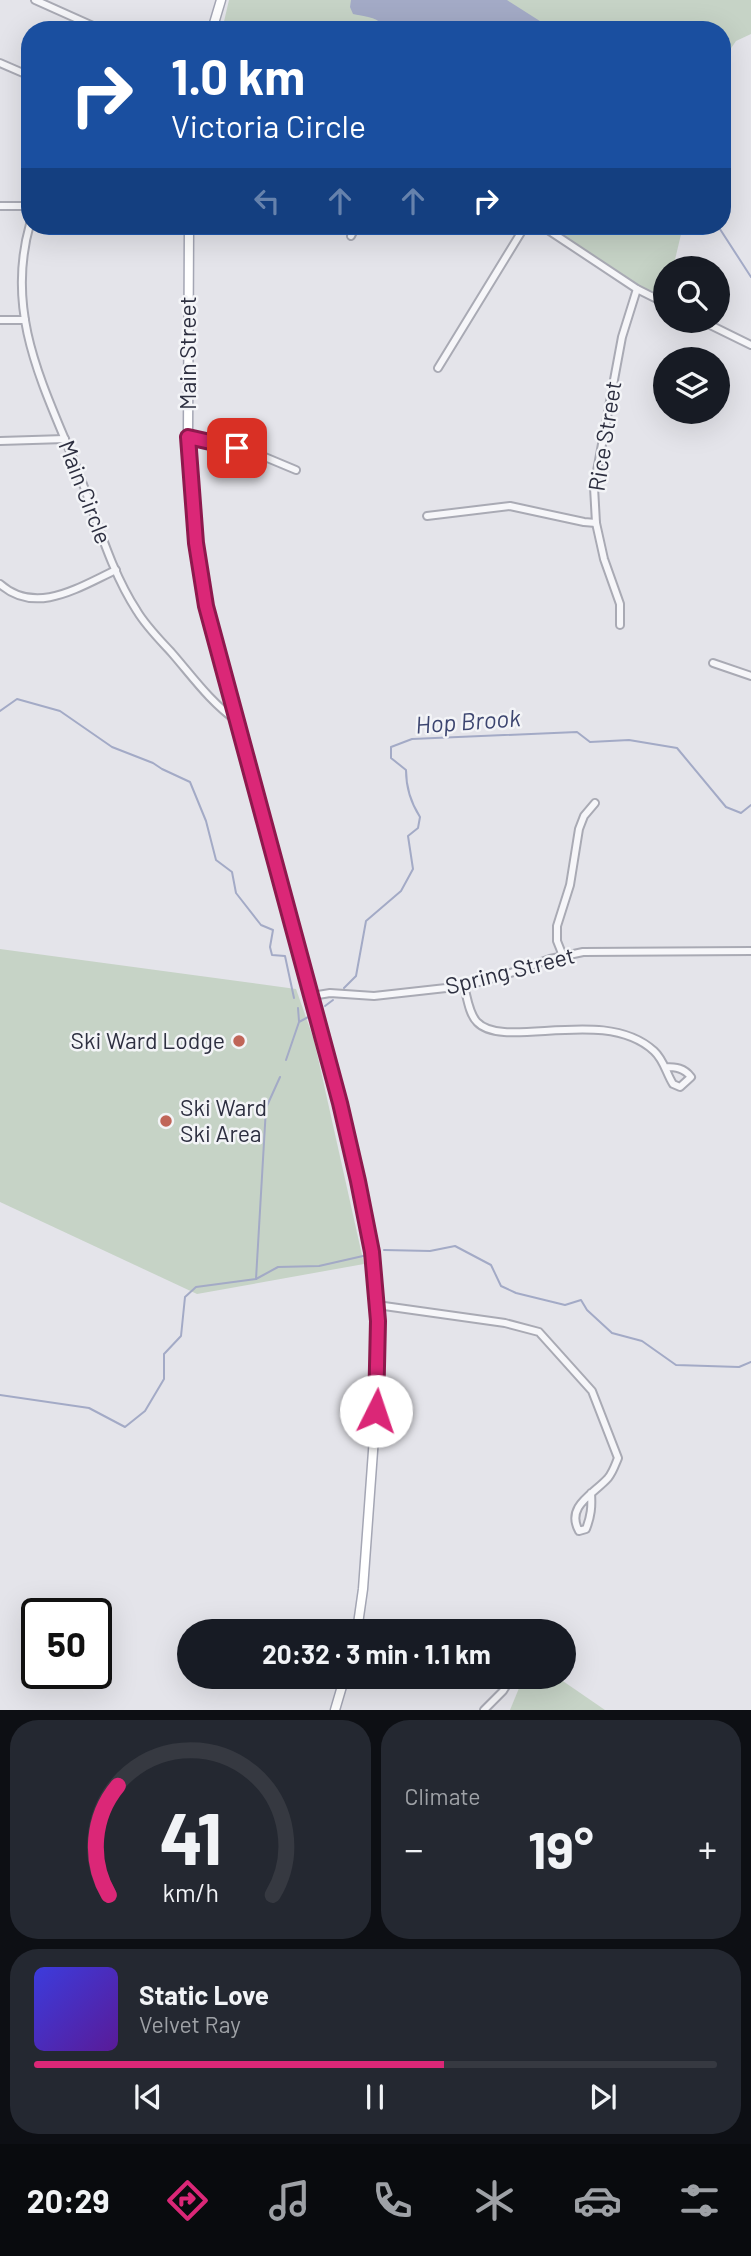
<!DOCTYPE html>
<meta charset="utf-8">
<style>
:root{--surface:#171b24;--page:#242831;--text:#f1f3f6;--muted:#9ea1a6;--line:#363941;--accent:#db2777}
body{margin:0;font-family:Barlow,sans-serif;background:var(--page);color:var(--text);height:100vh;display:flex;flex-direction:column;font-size:26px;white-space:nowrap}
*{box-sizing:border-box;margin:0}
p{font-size:23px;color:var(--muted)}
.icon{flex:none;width:38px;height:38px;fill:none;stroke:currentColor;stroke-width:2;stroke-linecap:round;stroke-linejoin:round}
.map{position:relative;height:1710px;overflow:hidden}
.side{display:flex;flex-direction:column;gap:10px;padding:10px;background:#0d0f14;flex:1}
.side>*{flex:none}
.banner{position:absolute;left:21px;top:21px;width:710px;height:214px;border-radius:28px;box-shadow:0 7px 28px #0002;background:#1a4fa0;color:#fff;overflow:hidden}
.fabs{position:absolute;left:653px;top:256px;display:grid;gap:14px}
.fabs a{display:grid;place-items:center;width:77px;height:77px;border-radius:50%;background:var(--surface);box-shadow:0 7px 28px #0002;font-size:35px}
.speed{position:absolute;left:21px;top:1598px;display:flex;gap:14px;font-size:35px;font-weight:700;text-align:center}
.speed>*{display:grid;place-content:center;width:91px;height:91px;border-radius:50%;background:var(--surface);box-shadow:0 7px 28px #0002;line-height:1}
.speed .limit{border:4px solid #111;border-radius:10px;background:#fff;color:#111}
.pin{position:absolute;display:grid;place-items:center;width:60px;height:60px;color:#fff;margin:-30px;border-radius:14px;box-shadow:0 4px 10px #0006}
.me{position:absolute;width:77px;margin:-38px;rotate:4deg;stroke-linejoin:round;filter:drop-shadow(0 0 5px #0008)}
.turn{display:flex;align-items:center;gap:24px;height:147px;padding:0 35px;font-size:32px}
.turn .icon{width:91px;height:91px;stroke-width:2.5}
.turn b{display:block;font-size:49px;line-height:60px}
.lanes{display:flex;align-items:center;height:66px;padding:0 35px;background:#0003;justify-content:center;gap:35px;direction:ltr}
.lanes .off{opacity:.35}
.big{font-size:52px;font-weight:700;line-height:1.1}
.side .widget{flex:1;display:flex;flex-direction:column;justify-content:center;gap:10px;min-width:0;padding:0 24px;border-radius:28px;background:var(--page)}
.side .dial{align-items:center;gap:0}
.dial svg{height:182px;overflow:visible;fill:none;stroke:var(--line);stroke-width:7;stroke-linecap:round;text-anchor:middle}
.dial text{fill:var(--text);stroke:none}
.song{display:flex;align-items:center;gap:21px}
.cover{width:84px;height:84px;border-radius:10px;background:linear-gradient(135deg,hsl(240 70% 55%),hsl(270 70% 35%))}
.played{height:7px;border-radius:4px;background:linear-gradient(90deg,var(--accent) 60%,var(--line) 60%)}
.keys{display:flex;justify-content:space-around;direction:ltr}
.heat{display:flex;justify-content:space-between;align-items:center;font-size:38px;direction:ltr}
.side .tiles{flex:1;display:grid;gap:10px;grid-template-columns:1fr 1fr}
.widget:last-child{grid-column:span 2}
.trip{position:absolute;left:177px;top:1619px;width:399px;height:70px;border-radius:35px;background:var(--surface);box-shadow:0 7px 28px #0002;font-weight:700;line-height:70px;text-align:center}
.tab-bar{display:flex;height:112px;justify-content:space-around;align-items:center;background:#090b0e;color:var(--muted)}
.tab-bar .icon{width:49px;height:49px}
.tab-bar .selected{color:var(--accent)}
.tab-bar b{font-size:32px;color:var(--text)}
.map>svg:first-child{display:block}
.green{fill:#c6d3c6}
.water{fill:#a3aac6}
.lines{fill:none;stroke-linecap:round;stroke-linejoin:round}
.stream{stroke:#a3aac6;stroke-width:2}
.minor-casing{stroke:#a9aab4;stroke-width:10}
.major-casing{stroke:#a4a6b4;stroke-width:11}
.minor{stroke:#f6f6f9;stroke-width:6}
.major{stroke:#fff;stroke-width:8}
.route-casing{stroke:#8e194d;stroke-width:18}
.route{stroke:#db2777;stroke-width:12}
.poi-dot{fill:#c06558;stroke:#f3f4f7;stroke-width:2.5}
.labels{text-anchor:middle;stroke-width:5;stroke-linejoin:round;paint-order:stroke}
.street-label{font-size:23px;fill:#2d2f40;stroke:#f3f4f7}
.poi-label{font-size:23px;fill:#2d2f40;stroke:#f3f4f7;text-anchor:end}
.water-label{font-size:24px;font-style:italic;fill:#3c4570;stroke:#f3f4f7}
</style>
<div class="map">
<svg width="751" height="1710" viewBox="0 0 751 1710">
<rect width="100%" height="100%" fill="#e4e4ea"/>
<!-- green -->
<g class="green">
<polygon points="229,0 751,0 751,34 736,41 723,60 723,30 222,30"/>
<polygon points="545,226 683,226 673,268 665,268 664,301 639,288"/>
<polygon points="0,949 296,989 314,1040 364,1264 197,1294 0,1202"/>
<polygon points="524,1676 557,1677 605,1710 510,1710"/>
</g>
<!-- water -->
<path class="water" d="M351,0h156l47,30h-163c-18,-14 -18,-12 -38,-16l-3,-7z"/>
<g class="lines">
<!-- stream -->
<g class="stream">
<polyline points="718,226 751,277"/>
<polyline points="0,711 17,699 60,711 112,747 153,763 162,769 190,782 206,821 216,860 232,872 236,893 261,925 273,930 270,947 272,955 285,956 294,998"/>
<path d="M344,988l12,-12 10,-55 35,-30 12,-22 -5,-33 10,-8 2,-11c-9,-14 -14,-30 -14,-47l-15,-12v-11l21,-8 165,-7 13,10 39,-2 48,8 49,59 15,6 10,-8"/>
<polyline points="325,1006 333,1000"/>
<polyline points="298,1008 299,1021"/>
<polyline points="286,1060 299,1022 310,1016"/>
<polyline points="384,1250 430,1251 455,1246 491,1265 501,1286 516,1293 565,1305 581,1300 587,1310 612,1333 642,1341 676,1365 739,1367 751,1362"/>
<polyline points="256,1279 278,1267 319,1266 363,1256"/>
<polyline points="0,1395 89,1408 125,1427 145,1411 164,1379 164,1354 181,1336 185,1297 196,1287 256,1279 266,1108 280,1077"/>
</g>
<!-- minor casing -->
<g class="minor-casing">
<g id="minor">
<polyline points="35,0 102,30"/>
<polyline points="0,63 30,76"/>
<polyline points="0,206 30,206"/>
<path d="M30,224c-27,95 18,169 51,255 17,44 30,92 56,132 9,15 22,28 34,41 21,24 39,50 66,69"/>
<polyline points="542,226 637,289 665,303"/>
<polyline points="351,236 356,226"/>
<polyline points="0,320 25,320"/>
<polyline points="700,320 751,345"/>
<polyline points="438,368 525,226"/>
<polyline points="188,437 253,452 296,470"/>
<polyline points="0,441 65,439"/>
<polyline points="427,516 510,506 584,522 596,523"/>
<path d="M0,584c36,32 79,3 116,-14"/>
<polyline points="620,625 620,604 604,559 596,523 594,487 622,337 637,289"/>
<polyline points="713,663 751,676"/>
<polyline points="563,956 557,941 557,926 570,885 579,829 584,816 595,803"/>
<path d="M464,986c3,11 5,28 13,36 27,29 127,-17 177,29 10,9 12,22 19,33l7,3 11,-10c-7,-9 -15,-10 -26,-10"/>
<polyline points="312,996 330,993 374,996 464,986 502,976 550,959 583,952 751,951"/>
<path d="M377,1305l128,18 34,9 53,59 26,67c-3,7 -5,14 -10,20 -14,16 -43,28 -29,53l7,-2c5,-13 6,-22 5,-36"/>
<polyline points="484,1710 503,1691 512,1676"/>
</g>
</g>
<!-- major casing -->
<g class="major-casing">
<g id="major">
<polyline points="212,30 221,0"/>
<polyline points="189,226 188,437 196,543 207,606 348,1131 372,1252 378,1321 378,1382 363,1589 357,1631"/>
<polyline points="335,1710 345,1676"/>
</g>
</g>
<!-- minor -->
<use href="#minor" class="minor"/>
<!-- major -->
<use href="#major" class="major"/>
</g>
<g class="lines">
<!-- route casing -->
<g class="route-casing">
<polyline id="route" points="237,448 188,437 196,543 206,606 340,1103 358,1181 372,1252 378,1321 376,1411"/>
</g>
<!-- route -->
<use href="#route" class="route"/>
</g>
<!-- markers -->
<g class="poi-dot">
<circle cx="239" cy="1041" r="7"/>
<circle cx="166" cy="1121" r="7"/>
</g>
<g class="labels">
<!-- street labels -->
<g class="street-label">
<text transform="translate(188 353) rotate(-90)" y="8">Main Street</text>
<text transform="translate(605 436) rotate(-81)" y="8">Rice Street</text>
<text transform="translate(85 492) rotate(69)" y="8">Main Circle</text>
<text transform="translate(510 971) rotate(-14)" y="8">Spring Street</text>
</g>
<!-- poi labels -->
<g class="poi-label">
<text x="225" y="1049">Ski Ward Lodge</text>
<text x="180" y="1116" text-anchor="start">Ski Ward<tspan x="180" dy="26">Ski Area</tspan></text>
</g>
<!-- water labels -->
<g class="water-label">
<text transform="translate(468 722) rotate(-4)" y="8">Hop Brook</text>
</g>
</g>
</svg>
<div class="fabs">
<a><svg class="icon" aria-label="search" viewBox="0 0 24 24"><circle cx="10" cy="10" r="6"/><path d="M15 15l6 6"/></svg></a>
<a><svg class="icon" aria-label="layers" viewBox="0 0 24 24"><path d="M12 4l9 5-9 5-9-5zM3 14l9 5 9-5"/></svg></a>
</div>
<div class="speed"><div class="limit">50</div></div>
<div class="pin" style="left:237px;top:448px;background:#d93025"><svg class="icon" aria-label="arrive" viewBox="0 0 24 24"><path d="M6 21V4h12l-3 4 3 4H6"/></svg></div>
<svg class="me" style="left:376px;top:1411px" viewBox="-20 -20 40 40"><circle r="19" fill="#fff"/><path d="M0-13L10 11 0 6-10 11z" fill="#db2777"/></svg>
<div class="trip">20:32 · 3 min · 1.1 km</div>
<div class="banner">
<div class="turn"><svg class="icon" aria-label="right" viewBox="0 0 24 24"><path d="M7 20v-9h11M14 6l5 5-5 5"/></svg><div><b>1.0 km</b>Victoria Circle</div></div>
<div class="lanes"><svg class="icon off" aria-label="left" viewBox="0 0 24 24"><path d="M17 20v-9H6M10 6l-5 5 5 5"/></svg><svg class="icon off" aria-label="ahead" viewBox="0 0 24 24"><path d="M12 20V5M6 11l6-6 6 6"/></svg><svg class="icon off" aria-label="ahead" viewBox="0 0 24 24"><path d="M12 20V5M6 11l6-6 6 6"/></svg><svg class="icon" aria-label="right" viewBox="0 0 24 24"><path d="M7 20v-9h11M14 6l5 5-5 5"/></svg></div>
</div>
</div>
<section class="side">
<div class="tiles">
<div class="widget dial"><svg viewBox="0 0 100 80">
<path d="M14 69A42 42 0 1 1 86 69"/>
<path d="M14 69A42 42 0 0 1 18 21" stroke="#db2777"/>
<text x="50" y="56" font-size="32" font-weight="700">41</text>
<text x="50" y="72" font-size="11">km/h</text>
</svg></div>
<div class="widget"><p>Climate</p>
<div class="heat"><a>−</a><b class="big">19°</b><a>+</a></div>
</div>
<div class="widget">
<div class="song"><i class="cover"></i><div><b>Static Love</b><p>Velvet Ray</p></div></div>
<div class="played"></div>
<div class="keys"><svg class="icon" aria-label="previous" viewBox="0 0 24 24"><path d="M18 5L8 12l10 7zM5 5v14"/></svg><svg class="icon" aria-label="pause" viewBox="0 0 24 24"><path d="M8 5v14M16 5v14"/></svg><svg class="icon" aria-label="next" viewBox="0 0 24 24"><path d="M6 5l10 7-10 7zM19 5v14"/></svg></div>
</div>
</div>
</section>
<nav class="tab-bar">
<b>20:29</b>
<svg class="icon selected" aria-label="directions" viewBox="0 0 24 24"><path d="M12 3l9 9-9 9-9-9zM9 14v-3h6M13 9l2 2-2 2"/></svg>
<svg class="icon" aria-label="music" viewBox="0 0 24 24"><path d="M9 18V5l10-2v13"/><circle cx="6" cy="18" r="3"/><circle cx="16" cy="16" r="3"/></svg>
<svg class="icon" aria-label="phone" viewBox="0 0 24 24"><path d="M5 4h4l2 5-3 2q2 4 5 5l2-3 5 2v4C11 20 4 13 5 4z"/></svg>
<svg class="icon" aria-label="climate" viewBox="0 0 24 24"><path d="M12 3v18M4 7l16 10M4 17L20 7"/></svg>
<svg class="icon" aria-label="car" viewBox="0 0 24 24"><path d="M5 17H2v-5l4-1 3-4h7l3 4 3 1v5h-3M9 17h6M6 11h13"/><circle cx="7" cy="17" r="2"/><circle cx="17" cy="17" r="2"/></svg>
<svg class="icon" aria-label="filters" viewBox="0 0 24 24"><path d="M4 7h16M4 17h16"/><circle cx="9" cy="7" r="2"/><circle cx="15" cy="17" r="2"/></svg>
</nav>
